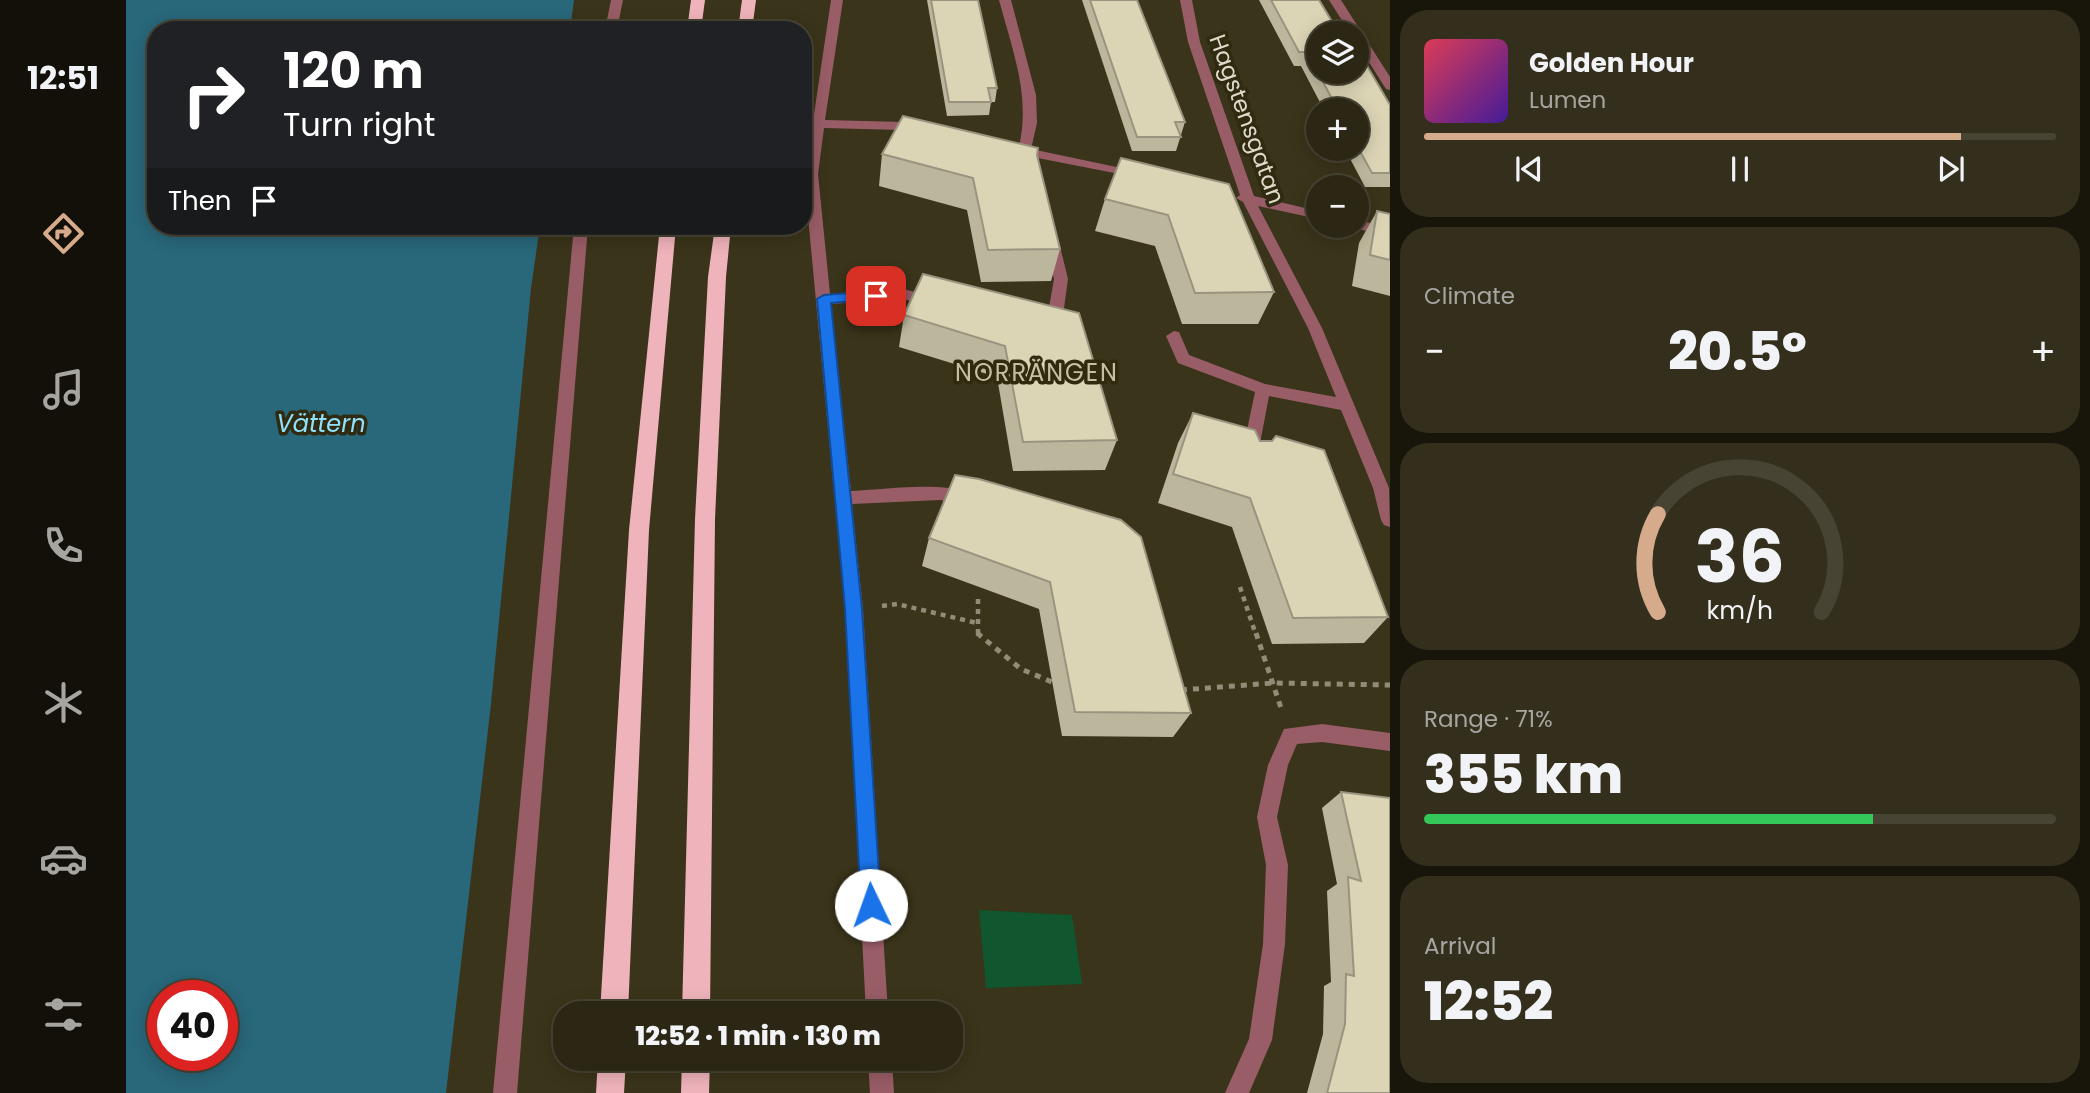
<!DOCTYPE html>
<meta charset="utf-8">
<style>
:root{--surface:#2c2714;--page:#342f1d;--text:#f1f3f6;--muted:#a6a5a0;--line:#484434;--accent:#d6ab8b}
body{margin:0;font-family:Poppins,sans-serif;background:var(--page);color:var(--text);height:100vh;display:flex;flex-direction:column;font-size:26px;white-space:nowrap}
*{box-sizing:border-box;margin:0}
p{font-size:23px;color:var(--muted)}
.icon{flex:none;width:38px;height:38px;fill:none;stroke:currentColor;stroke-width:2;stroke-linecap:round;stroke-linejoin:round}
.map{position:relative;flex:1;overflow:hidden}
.side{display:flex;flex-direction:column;gap:10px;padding:10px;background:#18150b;width:700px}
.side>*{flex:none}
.top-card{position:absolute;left:21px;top:21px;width:665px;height:214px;border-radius:28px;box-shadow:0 4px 18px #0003,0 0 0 2px var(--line);background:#202124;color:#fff;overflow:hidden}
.buttons{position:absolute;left:1180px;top:21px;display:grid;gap:14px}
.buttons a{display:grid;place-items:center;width:63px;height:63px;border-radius:50%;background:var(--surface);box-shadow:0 4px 18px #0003,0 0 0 2px var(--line);font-size:35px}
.speed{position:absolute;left:21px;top:980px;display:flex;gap:14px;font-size:35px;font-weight:700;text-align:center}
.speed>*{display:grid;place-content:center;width:91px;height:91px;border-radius:50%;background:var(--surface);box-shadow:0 4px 18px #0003,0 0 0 2px var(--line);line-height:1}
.speed .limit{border:10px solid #d22;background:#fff;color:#111}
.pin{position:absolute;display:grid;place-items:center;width:60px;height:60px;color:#fff;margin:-30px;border-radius:14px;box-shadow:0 4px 10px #0006}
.me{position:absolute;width:77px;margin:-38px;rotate:357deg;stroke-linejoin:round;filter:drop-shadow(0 0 5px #0008)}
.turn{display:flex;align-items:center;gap:24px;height:147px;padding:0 21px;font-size:32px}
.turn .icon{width:91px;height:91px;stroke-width:2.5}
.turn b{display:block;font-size:49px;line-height:60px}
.then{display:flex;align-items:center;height:66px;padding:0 21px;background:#0003;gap:14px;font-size:26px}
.big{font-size:52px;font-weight:800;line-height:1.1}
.side .card{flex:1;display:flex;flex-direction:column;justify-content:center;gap:10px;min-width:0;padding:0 24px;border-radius:28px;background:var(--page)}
.side .dial{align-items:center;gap:0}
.dial svg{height:182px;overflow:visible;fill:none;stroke:var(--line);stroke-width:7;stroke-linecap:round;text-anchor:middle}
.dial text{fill:var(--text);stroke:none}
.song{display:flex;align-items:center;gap:21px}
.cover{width:84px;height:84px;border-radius:10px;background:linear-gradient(135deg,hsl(350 70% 55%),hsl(260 70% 35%))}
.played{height:7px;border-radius:4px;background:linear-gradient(90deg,var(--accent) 85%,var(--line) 85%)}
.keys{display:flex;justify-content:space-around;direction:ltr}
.heat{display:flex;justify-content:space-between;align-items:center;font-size:38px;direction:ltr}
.charge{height:10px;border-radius:5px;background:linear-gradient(90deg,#34c759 71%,var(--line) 0)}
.trip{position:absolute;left:427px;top:1001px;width:410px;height:70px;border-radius:28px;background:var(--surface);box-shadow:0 4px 18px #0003,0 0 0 2px var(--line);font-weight:800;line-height:70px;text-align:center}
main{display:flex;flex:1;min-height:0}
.dock{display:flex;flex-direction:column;width:126px;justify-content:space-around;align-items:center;background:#121008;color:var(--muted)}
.dock .icon{width:49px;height:49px}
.dock .selected{color:var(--accent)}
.dock b{font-size:32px;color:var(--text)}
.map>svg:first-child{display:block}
.green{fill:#10562e}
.water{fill:#29677a;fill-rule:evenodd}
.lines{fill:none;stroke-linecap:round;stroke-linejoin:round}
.path-far1{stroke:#918c78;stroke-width:4.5;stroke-dasharray:5 5;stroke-linecap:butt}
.path{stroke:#918c78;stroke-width:5;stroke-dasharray:6 6;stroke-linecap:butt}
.minor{fill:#995d67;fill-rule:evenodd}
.highway{fill:#efb3bb;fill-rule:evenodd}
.wall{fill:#bcb69c}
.building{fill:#dbd4b5;stroke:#99947f;stroke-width:2}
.route{fill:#1a73e8;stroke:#114b97;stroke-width:2}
.labels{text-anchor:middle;stroke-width:7;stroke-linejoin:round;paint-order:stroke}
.street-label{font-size:23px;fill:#dedbcb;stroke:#302a10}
.neighbourhood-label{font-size:24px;letter-spacing:2px;fill:#c6bfa1;stroke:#302a10}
.water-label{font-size:24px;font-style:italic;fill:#8fe0fb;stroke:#302a10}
</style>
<main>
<nav class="dock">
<b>12:51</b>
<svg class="icon selected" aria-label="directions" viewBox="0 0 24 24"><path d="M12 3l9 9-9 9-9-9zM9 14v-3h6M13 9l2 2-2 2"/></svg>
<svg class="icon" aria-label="music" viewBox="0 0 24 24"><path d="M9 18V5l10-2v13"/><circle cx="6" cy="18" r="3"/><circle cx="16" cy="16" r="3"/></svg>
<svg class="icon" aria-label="phone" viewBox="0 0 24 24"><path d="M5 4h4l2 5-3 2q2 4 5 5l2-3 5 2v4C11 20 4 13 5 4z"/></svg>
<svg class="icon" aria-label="climate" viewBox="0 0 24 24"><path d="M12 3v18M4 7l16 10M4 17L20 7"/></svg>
<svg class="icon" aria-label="car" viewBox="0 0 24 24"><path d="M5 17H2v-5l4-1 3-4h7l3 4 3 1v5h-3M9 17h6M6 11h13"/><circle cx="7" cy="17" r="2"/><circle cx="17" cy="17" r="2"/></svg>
<svg class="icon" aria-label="filters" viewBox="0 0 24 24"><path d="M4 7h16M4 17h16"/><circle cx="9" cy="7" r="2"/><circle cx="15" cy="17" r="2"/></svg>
</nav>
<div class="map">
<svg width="1264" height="1093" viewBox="0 0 1264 1093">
<rect width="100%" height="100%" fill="#3a341a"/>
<!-- green -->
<polygon class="green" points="853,910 946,915 956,984 860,988"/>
<!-- water -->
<path class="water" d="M0,0h448l-4,30h-414v196h384l-9,62 -40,416 -45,389h-320zM37,996h59v59h-59z"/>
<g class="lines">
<!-- path-far1 -->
<g class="path-far1">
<polyline points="1114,587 1130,635"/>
<polyline points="852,599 852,635"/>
<polyline points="756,606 771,604 851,623"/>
</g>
<!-- path -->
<g class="path">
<polyline points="851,633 895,669 926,682"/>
<polyline points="1130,633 1156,711"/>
<polyline points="1055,690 1147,683 1264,685"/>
</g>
<!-- minor -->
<g class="minor">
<polygon points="485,0 497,0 491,30 479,30"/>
<path d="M705,0h12l-18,120 78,2 24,8 -6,4 -18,-4 -79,-2 -6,46 12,120 73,-5 37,9 2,4 -7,5 -32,-8 -72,5 20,187c41,-2 86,-10 126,3l2,5 -2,5 -6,2 -31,-6 -88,4 11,105 25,404h-22l-21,-404 -41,-435 8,-47 -2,-3 3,-3z"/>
<path d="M873,0h12l25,95 1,28 -6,26 114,24v6l-133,-26v-6l7,-1c12,-50 -7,-97 -20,-146z"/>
<polygon points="1054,0 1066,0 1074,42 1128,196 1192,211 1192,219 1132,206 1196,328 1263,488 1264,527 1258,525 1255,520 1247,488 1215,410 1143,396 1132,454 1124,460 1116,454 1129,392 1052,363 1040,336 1048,331 1053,332 1063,355 1139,384 1210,397 1182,328 1117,202 1110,198 1114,195 1062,42"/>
<polygon points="1203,0 1215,0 1264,77 1264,90 1260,89 1230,42 1230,33 1224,33"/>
<polygon points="1230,220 1264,227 1264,237 1225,227 1230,226"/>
<polygon points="448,226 462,226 391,1093 367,1093"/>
<polygon points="925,233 932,238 942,279 935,330 927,335 919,330 928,279 918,238"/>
<polygon points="1196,724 1264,733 1264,751 1196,742 1171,744 1162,765 1151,817 1162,865 1159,944 1146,1040 1123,1093 1099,1093 1123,1039 1137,944 1140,865 1131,817 1142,765 1158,729"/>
<polygon points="742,1059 766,1059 768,1093 744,1093"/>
</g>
<!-- highway -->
<g class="highway">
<polygon points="565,0 579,0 575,30 561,30"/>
<polygon points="616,0 630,0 626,30 612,30"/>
<polygon points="534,226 550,226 523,530 502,1013 474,1013 503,530"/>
<polygon points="589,226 605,226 600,277 589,519 584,1013 556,1013 569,519 582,277"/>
<polygon points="472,1059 500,1059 498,1093 470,1093"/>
<polygon points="556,1059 584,1059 583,1093 555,1093"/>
</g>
</g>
<!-- wall -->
<g class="wall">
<polygon points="801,0 852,0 871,88 869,102 865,102 863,115 821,116"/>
<polygon points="956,0 1011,0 1059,122 1050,151 1006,151"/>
<polygon points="1133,0 1193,0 1192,33 1264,105 1264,187 1239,187 1219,149 1230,149 1230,110 1198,110 1175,66 1168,66"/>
<polygon points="756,154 911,155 934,249 925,281 855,282 841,210 753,186"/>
<polygon points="1103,184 1148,292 1132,324 1056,324 1029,246 969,231 979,199"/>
<polygon points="1251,211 1264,214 1264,296 1226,286 1233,243"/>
<polygon points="797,274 991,440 979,470 887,471 871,377 773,347 778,315"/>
<polygon points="1067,413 1134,441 1262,617 1238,643 1146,644 1106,527 1032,503 1052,443"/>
<polygon points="829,475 1065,713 1047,737 936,736 913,609 796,566 803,538"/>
<polygon points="1215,792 1264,798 1264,1093 1181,1093 1197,1034 1198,986 1205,982 1201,891 1211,884 1196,808"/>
</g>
<!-- building -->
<g class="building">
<polygon points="805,0 852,0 871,88 862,88 865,102 823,102"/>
<polygon points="964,0 1011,0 1059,122 1049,122 1055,137 1011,137"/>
<polygon points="1145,0 1193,0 1213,33 1192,33 1192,72 1230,72 1230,52 1233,52 1264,105 1264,173 1246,173 1230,144 1230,110 1212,110 1181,52 1173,52"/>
<polygon points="777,116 912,148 911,155 934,249 862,250 847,178 756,154"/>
<polygon points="995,158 1103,184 1148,292 1069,293 1042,215 979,199"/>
<polygon points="1251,211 1264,214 1264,260 1244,255"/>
<polygon points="797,274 953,313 991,440 897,442 879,346 778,315"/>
<polygon points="1067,413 1129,430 1134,441 1146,441 1150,436 1198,450 1262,617 1167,618 1124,498 1047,474"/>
<polygon points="829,475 853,479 995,520 1015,537 1065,713 949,712 924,582 803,538"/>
<polygon points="1215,792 1264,798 1264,1093 1201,1093 1219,1024 1220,974 1228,976 1222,877 1235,881"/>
</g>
<!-- route -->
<polygon class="route" points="750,291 757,296 755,299 705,303 736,609 755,905 752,912 745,915 738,912 735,905 719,609 691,299 698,295"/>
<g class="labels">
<!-- street labels -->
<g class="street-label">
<text transform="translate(1121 119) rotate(70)" y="8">Hagstensgatan</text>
</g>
<!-- neighbourhood labels -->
<g class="neighbourhood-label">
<text x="911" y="381">NORRÄNGEN</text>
</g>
<!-- water labels -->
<g class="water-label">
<text x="195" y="432">Vättern</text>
</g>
</g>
</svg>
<div class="buttons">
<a><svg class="icon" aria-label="layers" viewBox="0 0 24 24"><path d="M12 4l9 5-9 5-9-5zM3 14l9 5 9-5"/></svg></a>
<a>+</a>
<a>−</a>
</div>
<div class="speed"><div class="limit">40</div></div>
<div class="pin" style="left:750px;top:296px;background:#d93025"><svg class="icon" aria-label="arrive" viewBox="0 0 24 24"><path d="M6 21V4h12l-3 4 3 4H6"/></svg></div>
<svg class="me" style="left:745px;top:905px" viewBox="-20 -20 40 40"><circle r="19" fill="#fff"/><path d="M0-13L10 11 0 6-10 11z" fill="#1a73e8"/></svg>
<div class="trip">12:52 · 1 min · 130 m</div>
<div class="top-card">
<div class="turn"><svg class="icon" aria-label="right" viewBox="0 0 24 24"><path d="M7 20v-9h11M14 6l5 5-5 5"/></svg><div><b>120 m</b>Turn right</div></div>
<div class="then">Then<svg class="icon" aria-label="arrive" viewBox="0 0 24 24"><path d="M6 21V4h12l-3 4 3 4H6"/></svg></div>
</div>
</div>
<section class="side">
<div class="card">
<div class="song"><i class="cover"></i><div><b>Golden Hour</b><p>Lumen</p></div></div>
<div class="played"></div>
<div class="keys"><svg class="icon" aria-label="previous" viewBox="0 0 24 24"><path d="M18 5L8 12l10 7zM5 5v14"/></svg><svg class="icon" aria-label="pause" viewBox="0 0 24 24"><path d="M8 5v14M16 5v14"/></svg><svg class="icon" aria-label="next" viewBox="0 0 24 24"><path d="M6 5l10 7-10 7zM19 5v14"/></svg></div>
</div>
<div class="card"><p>Climate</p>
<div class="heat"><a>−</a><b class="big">20.5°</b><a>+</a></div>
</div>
<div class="card dial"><svg viewBox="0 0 100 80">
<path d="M14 69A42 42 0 1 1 86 69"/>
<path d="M14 69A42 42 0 0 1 14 26" stroke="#d6ab8b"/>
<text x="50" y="56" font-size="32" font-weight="700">36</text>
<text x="50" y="72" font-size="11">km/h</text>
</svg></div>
<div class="card"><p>Range · 71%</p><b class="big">355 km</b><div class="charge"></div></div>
<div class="card"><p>Arrival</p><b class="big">12:52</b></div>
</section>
</main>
